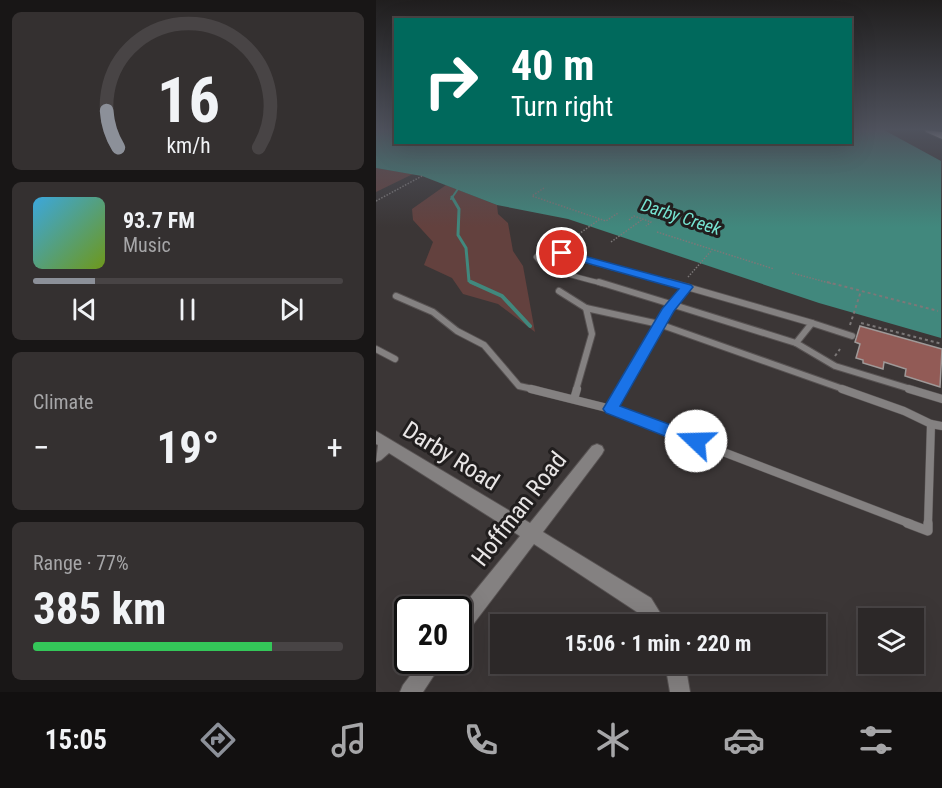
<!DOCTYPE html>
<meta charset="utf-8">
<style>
:root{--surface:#2c2828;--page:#343030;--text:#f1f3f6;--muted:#a6a6a8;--line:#484445;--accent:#8c9099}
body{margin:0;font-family:"Roboto Condensed",sans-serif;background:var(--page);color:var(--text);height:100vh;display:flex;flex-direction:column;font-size:22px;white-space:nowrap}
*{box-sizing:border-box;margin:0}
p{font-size:20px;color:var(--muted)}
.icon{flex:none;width:33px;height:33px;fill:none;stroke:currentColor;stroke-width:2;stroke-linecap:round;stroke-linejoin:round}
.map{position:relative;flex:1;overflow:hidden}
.details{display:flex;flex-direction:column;gap:12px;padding:12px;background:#181616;width:376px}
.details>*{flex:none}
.hud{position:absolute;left:18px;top:18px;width:458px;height:126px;border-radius:0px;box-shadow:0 6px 24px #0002,0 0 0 2px var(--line);background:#00695c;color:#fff;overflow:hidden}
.fabs{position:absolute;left:482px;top:608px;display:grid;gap:12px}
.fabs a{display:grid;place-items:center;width:66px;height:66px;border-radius:0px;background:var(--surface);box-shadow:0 6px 24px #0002,0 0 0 2px var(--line);font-size:30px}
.speed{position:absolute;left:18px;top:596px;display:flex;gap:12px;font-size:30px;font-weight:700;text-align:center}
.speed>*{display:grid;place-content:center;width:78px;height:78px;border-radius:50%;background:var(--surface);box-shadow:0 6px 24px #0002,0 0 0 2px var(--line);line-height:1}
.speed .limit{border:3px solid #111;border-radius:9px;background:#fff;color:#111}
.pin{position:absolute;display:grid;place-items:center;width:51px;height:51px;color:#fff;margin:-26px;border:3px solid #fff;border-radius:50%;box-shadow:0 2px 6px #0007}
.me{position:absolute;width:66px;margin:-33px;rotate:291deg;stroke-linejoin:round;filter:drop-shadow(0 0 4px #0008)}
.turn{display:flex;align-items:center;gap:21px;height:126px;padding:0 18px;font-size:27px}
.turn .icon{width:78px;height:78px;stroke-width:2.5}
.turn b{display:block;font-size:42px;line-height:51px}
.big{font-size:45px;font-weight:700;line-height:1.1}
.details .card{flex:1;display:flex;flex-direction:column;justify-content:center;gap:9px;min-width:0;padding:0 21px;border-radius:9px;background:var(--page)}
.details .dial{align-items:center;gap:0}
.dial svg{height:156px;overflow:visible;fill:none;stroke:var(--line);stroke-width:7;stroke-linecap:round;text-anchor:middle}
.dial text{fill:var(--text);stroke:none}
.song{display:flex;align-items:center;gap:18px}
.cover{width:72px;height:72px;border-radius:9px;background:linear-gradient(135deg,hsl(200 70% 55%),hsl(80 70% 35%))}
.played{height:6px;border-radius:3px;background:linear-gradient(90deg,var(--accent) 20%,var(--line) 20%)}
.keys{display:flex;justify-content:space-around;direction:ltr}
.heat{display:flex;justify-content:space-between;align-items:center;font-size:33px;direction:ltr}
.charge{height:9px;border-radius:4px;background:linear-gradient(90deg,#34c759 77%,var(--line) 0)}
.trip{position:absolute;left:114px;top:614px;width:336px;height:60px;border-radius:0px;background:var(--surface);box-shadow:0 6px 24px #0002,0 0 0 2px var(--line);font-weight:700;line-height:60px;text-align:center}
.dock{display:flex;height:96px;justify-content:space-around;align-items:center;background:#121010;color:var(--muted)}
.dock .icon{width:42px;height:42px}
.dock .selected{color:var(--accent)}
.dock b{font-size:27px;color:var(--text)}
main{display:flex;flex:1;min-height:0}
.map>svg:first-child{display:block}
.green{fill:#63413e}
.water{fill:#41887d}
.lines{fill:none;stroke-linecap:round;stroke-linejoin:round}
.stream-far2{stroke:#41887d;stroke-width:2}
.stream-far1{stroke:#41887d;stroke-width:3}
.stream{stroke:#41887d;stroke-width:4}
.building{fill:#925b56;stroke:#9f9998;stroke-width:1.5}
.service-far3-casing{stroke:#575252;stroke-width:6}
.service-far2-casing{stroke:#575252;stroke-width:8}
.service-far1-casing{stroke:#575252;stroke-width:9}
.service-casing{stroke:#575252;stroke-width:10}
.minor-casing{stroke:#575252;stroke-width:2}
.motorway-casing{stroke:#575252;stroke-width:2}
.path-far1{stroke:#7c7878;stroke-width:1.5;stroke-dasharray:1.5 1.5;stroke-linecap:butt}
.path{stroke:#7c7878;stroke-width:2;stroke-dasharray:3 3;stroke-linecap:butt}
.service-far3{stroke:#848181;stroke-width:4.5}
.service-far2{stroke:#848181;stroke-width:6}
.service-far1{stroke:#848181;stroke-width:8}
.service{stroke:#848181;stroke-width:9}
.minor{fill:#848181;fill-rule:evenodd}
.motorway{fill:#eee7e7;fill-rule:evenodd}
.route{fill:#1a73e8;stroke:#114b97;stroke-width:1.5}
.labels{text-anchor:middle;stroke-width:6;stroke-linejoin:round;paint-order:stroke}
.far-water-label{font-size:18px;font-style:italic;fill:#76e3d1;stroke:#211e1e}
.near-street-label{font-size:24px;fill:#e9e6e6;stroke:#211e1e}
</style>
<main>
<section class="details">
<div class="card dial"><svg viewBox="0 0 100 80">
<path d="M14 69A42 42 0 1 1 86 69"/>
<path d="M14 69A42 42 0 0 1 8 50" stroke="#8c9099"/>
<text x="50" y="56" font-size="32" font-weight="700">16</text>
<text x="50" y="72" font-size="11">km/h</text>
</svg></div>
<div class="card">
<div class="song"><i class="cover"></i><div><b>93.7 FM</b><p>Music</p></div></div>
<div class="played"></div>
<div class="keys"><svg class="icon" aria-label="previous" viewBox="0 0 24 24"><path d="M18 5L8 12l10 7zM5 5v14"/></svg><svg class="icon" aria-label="pause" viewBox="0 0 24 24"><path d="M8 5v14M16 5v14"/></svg><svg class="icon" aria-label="next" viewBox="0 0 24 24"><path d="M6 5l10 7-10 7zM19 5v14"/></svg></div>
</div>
<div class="card"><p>Climate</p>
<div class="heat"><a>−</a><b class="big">19°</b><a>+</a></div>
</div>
<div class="card"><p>Range · 77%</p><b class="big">385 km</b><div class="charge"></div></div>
</section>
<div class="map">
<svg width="566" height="692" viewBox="0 0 566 692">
<rect width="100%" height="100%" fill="#3b3636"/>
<!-- green -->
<g class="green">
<polygon points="0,168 37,174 0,192"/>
<polygon points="70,185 121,205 122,214 132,223 137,251 147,266 159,332 122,304 87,294 76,278 48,265 57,242 37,220 36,209"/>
</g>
<!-- water -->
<polygon class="water" points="0,130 19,130 20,142 474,142 474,130 508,130 565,161 565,338 443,303 192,219 121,205 46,176 0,168"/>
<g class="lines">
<!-- stream-far2 -->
<polyline class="stream-far2" points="75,199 84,186"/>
<!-- stream-far1 -->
<polyline class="stream-far1" points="76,197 83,209 82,235 90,248 93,281 99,284"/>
<!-- stream -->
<polyline class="stream" points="95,282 126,296 154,326"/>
</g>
<!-- building -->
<polygon class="building" points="484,326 566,349 564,387 529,376 530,369 508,362 507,369 487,363 487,360 480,358 484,344 479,342"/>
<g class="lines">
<!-- service-far3 casing -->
<g class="service-far3-casing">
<path id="service-far3" d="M228,284c-17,-5 -60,-13 -68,-27l6,-7 9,1 123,33"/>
</g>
<!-- service-far2 casing -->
<g class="service-far2-casing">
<g id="service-far2">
<polyline points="223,282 298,305 283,324"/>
<polyline points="293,282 311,287"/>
<polygon points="311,287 436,323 420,343 298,305"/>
<polyline points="183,291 210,308 283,324"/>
<polyline points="20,296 57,312 81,331 108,345 143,386 161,390"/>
<polyline points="436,323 476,336"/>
<polyline points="283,324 470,390"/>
<polyline points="420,343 459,366 538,390"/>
<polyline points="0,349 19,359"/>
<polyline points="200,390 216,334 210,308"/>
<polyline points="245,390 283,324"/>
</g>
</g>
<!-- service-far1 casing -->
<g class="service-far1-casing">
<g id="service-far1">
<polyline points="155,389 235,409"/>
<polyline points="246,389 235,409 535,524"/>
<polyline points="466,389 528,411 555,424 552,524"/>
<polyline points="533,389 566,399"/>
<polyline points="198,399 201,389"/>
<polyline points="555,424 566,426"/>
</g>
</g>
<!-- service casing -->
<g class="service-casing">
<polyline id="service" points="531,523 552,531 552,523"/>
</g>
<!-- minor casing -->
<g class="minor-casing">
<g id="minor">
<polygon points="0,431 154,523 216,446 221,444 226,446 228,450 226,454 167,532 275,598 291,624 270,624 261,612 158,544 89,635 82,637 82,612 144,536 13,453 5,460 0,462 2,445 0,444"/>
<polygon points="46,660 68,660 47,692 24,692 27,685"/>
<polygon points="289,663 309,663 314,692 294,692"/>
</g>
</g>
<!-- motorway casing -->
<g class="motorway-casing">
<polygon id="motorway" points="549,130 566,132 566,139 550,132"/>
</g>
<!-- path-far1 -->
<g class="path-far1">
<polyline points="168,188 156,196 230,221 242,213"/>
<polyline points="0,201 46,176"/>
<polyline points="253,220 258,216 275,222 270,226"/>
<polyline points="281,232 398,269"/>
<polyline points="235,242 267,219"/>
<polyline points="190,247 200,236 224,219"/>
<polyline points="416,273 457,284"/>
<polyline points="312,277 336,250"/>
</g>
<!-- path -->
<g class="path">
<polyline points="451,282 562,311"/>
<polyline points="485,323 566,344"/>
<polyline points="474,325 485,291"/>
<polyline points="459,356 464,349"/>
</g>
<!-- service-far3 -->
<use href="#service-far3" class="service-far3"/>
<!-- service-far2 -->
<use href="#service-far2" class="service-far2"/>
<!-- service-far1 -->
<use href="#service-far1" class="service-far1"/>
<!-- service -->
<use href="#service" class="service"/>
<!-- minor -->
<use href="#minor" class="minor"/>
<!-- motorway -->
<use href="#motorway" class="motorway"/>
</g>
<!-- sky -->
<linearGradient id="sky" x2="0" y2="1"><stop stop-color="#201e1e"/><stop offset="0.57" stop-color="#4f525d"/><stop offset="1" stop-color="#4f525d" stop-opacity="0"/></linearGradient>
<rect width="566" height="227" fill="url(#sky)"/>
<!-- route -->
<polygon class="route" points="186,250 315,285 317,287 298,311 244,406 325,436 328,441 325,446 314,446 230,413 227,409 286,309 303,289 182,255 182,251"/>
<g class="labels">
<!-- far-water labels -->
<g class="far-water-label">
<text transform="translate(305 217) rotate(18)" y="6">Darby Creek</text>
</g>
<!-- near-street labels -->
<g class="near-street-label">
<text transform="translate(75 456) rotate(32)" y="8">Darby Road</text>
<text transform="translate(143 509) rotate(-52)" y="8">Hoffman Road</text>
</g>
</g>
</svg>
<div class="fabs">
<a><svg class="icon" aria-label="layers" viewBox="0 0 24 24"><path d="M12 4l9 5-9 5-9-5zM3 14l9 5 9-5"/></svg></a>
</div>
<div class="speed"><div class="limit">20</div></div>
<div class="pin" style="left:186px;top:253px;background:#d93025"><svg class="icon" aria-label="arrive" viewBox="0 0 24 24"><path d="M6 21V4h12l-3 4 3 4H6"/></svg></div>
<svg class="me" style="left:320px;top:441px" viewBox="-20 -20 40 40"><circle r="19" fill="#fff"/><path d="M0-13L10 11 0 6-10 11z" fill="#1a73e8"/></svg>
<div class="trip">15:06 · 1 min · 220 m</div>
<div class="hud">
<div class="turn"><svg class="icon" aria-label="right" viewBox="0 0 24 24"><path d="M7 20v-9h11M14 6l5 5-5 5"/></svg><div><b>40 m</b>Turn right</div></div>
</div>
</div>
</main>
<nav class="dock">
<b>15:05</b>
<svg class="icon selected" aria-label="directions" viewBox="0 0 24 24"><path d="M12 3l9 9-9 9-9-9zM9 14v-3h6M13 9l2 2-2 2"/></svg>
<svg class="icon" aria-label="music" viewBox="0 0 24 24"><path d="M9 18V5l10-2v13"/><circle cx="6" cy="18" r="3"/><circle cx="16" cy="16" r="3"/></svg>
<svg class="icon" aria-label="phone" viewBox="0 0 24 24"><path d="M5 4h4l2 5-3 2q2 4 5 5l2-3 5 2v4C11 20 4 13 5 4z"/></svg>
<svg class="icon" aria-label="climate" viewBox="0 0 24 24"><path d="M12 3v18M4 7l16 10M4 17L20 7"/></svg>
<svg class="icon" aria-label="car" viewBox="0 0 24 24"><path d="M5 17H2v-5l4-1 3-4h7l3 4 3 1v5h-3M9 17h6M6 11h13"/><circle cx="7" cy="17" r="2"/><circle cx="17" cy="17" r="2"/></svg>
<svg class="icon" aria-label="filters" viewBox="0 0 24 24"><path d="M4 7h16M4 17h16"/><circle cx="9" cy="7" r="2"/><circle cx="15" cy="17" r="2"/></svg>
</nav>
